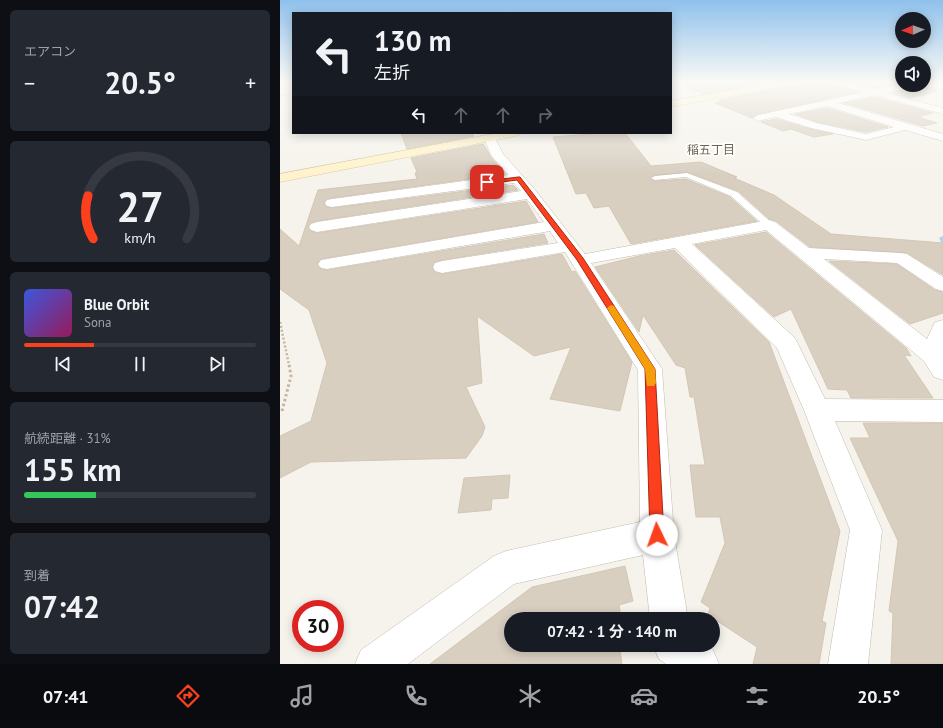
<!DOCTYPE html>
<html lang="ja">
<meta charset="utf-8">
<style>
:root{--surface:#171b24;--page:#242831;--text:#f1f3f6;--muted:#9ea1a6;--line:#363941;--accent:#fc3f1d}
body{margin:0;font-family:"PT Sans","Noto Sans JP",sans-serif;background:var(--page);color:var(--text);height:100vh;display:flex;flex-direction:column;font-size:15px;white-space:nowrap}
*{box-sizing:border-box;margin:0}
p{font-size:13px;color:var(--muted)}
.icon{flex:none;width:22px;height:22px;fill:none;stroke:currentColor;stroke-width:2;stroke-linecap:round;stroke-linejoin:round}
.map{position:relative;flex:1;overflow:hidden}
.drawer{display:flex;flex-direction:column;gap:10px;padding:10px;background:#0d0f14;width:280px}
.drawer>*{flex:none}
.banner{position:absolute;left:12px;top:12px;width:380px;height:122px;border-radius:0px;box-shadow:0 2px 10px #0003;background:#171b24;color:var(--text);overflow:hidden}
.needle{width:26px;rotate:268deg}
.fabs{position:absolute;left:615px;top:12px;display:grid;gap:8px}
.fabs a{display:grid;place-items:center;width:36px;height:36px;border-radius:50%;background:var(--surface);box-shadow:0 2px 10px #0003;font-size:20px}
.speed{position:absolute;left:12px;top:600px;display:flex;gap:8px;font-size:20px;font-weight:700;text-align:center}
.speed>*{display:grid;place-content:center;width:52px;height:52px;border-radius:50%;background:var(--surface);box-shadow:0 2px 10px #0003;line-height:1}
.speed .limit{border:6px solid #d22;background:#fff;color:#111}
.pin{position:absolute;display:grid;place-items:center;width:34px;height:34px;color:#fff;margin:-17px;border-radius:8px;box-shadow:0 2px 6px #0006}
.me{position:absolute;width:44px;margin:-22px;rotate:357deg;stroke-linejoin:round;filter:drop-shadow(0 0 3px #0008)}
.turn{display:flex;align-items:center;gap:14px;height:84px;padding:0 16px;font-size:18px}
.turn .icon{width:52px;height:52px;stroke-width:2.5}
.turn b{display:block;font-size:28px;line-height:34px}
.lanes{display:flex;align-items:center;height:38px;padding:0 16px;background:#0003;justify-content:center;gap:20px;direction:ltr}
.lanes .off{opacity:.35}
.big{font-size:30px;font-weight:700;line-height:1.1}
.drawer .widget{flex:1;display:flex;flex-direction:column;justify-content:center;gap:6px;min-width:0;padding:0 14px;border-radius:6px;background:var(--page)}
.drawer .dial{align-items:center;gap:0}
.dial svg{height:104px;overflow:visible;fill:none;stroke:var(--line);stroke-width:7;stroke-linecap:round;text-anchor:middle}
.dial text{fill:var(--text);stroke:none}
.song{display:flex;align-items:center;gap:12px}
.cover{width:48px;height:48px;border-radius:6px;background:linear-gradient(135deg,hsl(230 70% 55%),hsl(330 70% 35%))}
.played{height:4px;border-radius:2px;background:linear-gradient(90deg,var(--accent) 30%,var(--line) 30%)}
.keys{display:flex;justify-content:space-around;direction:ltr}
.heat{display:flex;justify-content:space-between;align-items:center;font-size:22px;direction:ltr}
.charge{height:6px;border-radius:3px;background:linear-gradient(90deg,#34c759 31%,var(--line) 0)}
.trip{position:absolute;left:224px;top:612px;width:216px;height:40px;border-radius:20px;background:var(--surface);box-shadow:0 2px 10px #0003;font-weight:700;line-height:40px;text-align:center}
.dock{display:flex;height:64px;justify-content:space-around;align-items:center;background:#090b0e;color:var(--muted)}
.dock .icon{width:28px;height:28px}
.dock .selected{color:var(--accent)}
.dock b{font-size:18px;color:var(--text)}
main{display:flex;flex:1;min-height:0}
.map>svg:first-child{display:block}
.lines{fill:none;stroke-linecap:round;stroke-linejoin:round}
.stream{fill:#a9d4f2;fill-rule:evenodd}
.building{fill:#d8cfc1;stroke:#d3c7b4}
.lane-casing{stroke:#c2bbae;stroke-width:1}
.street-casing{stroke:#c2bbae;stroke-width:1}
.secondary-casing{stroke:#d6c79b;stroke-width:1}
.path-far2{stroke:#c4b79f;stroke-width:1;stroke-dasharray:1 1;stroke-linecap:butt}
.path-far1{stroke:#c4b79f;stroke-width:2.5;stroke-dasharray:2 2;stroke-linecap:butt}
.path{stroke:#c4b79f;stroke-width:3;stroke-dasharray:2.5 2.5;stroke-linecap:butt}
.lane{fill:#fff;fill-rule:evenodd}
.street{fill:#fff;fill-rule:evenodd}
.secondary{fill:#fff3cd;fill-rule:evenodd}
.route{fill:#fc3f1d;stroke:#a42913}
.slow{fill:#f59e0b}
.labels{text-anchor:middle;stroke-width:3.5;stroke-linejoin:round;paint-order:stroke}
.far-neighbourhood-label{font-size:12px;fill:#6e6250;stroke:#fff}
</style>
<main>
<section class="drawer">
<div class="widget"><p>エアコン</p>
<div class="heat"><a>−</a><b class="big">20.5°</b><a>+</a></div>
</div>
<div class="widget dial"><svg viewBox="0 0 100 80">
<path d="M14 69A42 42 0 1 1 86 69"/>
<path d="M14 69A42 42 0 0 1 10 36" stroke="#fc3f1d"/>
<text x="50" y="56" font-size="32" font-weight="700">27</text>
<text x="50" y="72" font-size="11">km/h</text>
</svg></div>
<div class="widget">
<div class="song"><i class="cover"></i><div><b>Blue Orbit</b><p>Sona</p></div></div>
<div class="played"></div>
<div class="keys"><svg class="icon" aria-label="previous" viewBox="0 0 24 24"><path d="M18 5L8 12l10 7zM5 5v14"/></svg><svg class="icon" aria-label="pause" viewBox="0 0 24 24"><path d="M8 5v14M16 5v14"/></svg><svg class="icon" aria-label="next" viewBox="0 0 24 24"><path d="M6 5l10 7-10 7zM19 5v14"/></svg></div>
</div>
<div class="widget"><p>航続距離 · 31%</p><b class="big">155 km</b><div class="charge"></div></div>
<div class="widget"><p>到着</p><b class="big">07:42</b></div>
</section>
<div class="map">
<svg width="663" height="664" viewBox="0 0 663 664">
<rect width="100%" height="100%" fill="#f6f3ec"/>
<g class="lines">
<!-- stream -->
<polygon class="stream" points="663,236 663,243 661,242 659,238"/>
</g>
<!-- building -->
<g class="building">
<polygon points="400,82 488,82 424,94 400,85"/>
<polygon points="520,82 550,82 578,92 478,114 472,118 435,103 444,101 439,100 515,85"/>
<polygon points="573,82 622,82 622,83 595,88"/>
<polygon points="635,85 644,85 656,89 656,92 630,98 612,93 633,88"/>
<polygon points="595,97 653,113 638,117 657,123 643,126 564,103"/>
<polygon points="547,108 608,127 586,132 537,122 515,114"/>
<polygon points="496,119 531,129 553,134 534,137 511,129 503,131 481,122"/>
<polygon points="121,133 191,133 194,136 127,149"/>
<polygon points="321,133 345,133 371,166 421,162 457,177 454,178 494,195 551,234 663,243 663,275 627,253 530,247 496,221 489,219 458,191 407,172 375,175 370,179 375,181 406,179 450,197 477,221 351,244 329,206 314,208 306,193 296,194 273,137"/>
<polygon points="203,144 206,148 210,156 225,174 52,198 46,199 44,204 47,207 52,208 233,185 238,190 37,221 30,223 28,228 31,231 37,233 246,201 258,222 41,259 37,265 41,269 47,270 264,234 268,243 162,260 155,262 152,268 155,272 162,274 282,254 292,272 295,271 352,362 340,411 270,399 291,347 254,356 197,316 202,383 186,387 205,427 202,436 186,458 31,462 0,478 0,436 31,421 47,363 29,310 0,289 0,229 19,246 38,190 137,179 135,173 137,172 131,158"/>
<polygon points="486,232 626,348 631,356 624,355 653,398 571,398 567,390 548,389 511,309 494,317 415,245"/>
<polygon points="394,250 489,342 560,531 542,621 546,623 539,664 473,664 477,647 428,615 430,608 421,602 445,543 440,517 416,517 410,465 425,465 414,397 410,397 405,368 396,365 363,315 359,332 315,267 359,256"/>
<polygon points="549,261 617,264 655,290 663,292 663,313 630,324"/>
<polygon points="583,423 663,423 663,664 611,664 613,613 609,611 618,541 570,438 590,438"/>
<polygon points="230,475 228,498 212,499 211,510 178,513 184,478"/>
<polygon points="345,566 353,601 339,605 341,618 335,619 231,619 231,645 339,645 342,664 150,664 252,587"/>
</g>
<g class="lines">
<!-- lane casing -->
<g class="lane-casing">
<polygon id="lane" points="407,173 457,192 494,225 489,228 486,227 451,196 406,177 375,180 371,178 375,176"/>
</g>
<!-- street casing -->
<g class="street-casing">
<g id="street">
<path d="M551,82h15l29,8 27,-6 12,1 -1,2 -27,6 57,15v6l-68,-19 -37,8 105,31v7l-38,-11 -39,10 -55,-12 -35,-11 -18,4 -5,-3 5,-3 106,-23zM547,106l67,21 -28,7 -49,-11 -28,-9z"/>
<polygon points="644,82 663,83 663,89 645,84"/>
<polygon points="210,135 214,136 223,154 256,191 305,254 489,220 495,222 529,248 621,253 627,254 663,277 663,291 656,289 617,263 544,259 647,339 655,322 663,320 663,380 654,377 644,361 486,230 412,244 515,338 545,399 663,400 663,422 555,421 602,530 588,664 548,664 570,530 524,410 497,348 395,248 311,263 382,369 394,535 408,619 370,619 363,555 234,584 128,664 75,664 81,650 214,556 226,551 360,522 358,370 285,252 162,273 155,271 153,267 155,263 162,261 278,243 270,231 47,269 41,268 38,264 41,260 47,259 264,222 247,199 37,232 31,230 29,227 31,224 37,222 241,191 234,183 52,207 47,206 45,203 47,200 52,199 228,175 211,155 204,138 206,136"/>
<polygon points="373,645 426,645 433,650 439,664 386,664 379,659"/>
</g>
</g>
<!-- secondary casing -->
<g class="secondary-casing">
<g id="secondary">
<polygon points="499,82 519,82 515,84 391,107 391,101"/>
<polygon points="218,133 242,133 236,136 0,182 0,174"/>
</g>
</g>
<!-- path-far2 -->
<polyline class="path-far2" points="0,96 13,94"/>
<!-- path-far1 -->
<polyline class="path-far1" points="0,322 9,365"/>
<!-- path -->
<polyline class="path" points="2,411 11,376 9,364"/>
<!-- lane -->
<use href="#lane" class="lane"/>
<!-- street -->
<use href="#street" class="street"/>
<!-- secondary -->
<use href="#secondary" class="secondary"/>
</g>
<!-- sky -->
<linearGradient id="sky" x2="0" y2="1"><stop stop-color="#8fc1ec"/><stop offset="0.47" stop-color="#fbfaf6"/><stop offset="1" stop-color="#fbfaf6" stop-opacity="0"/></linearGradient>
<rect width="663" height="175" fill="url(#sky)"/>
<!-- route -->
<polygon class="route" points="238,177 240,177 303,258 375,369 384,535 382,540 377,542 372,540 370,535 365,369 297,260 237,180 207,184 204,182 207,181"/>
<!-- slow -->
<polygon class="slow" points="331,305 334,306 375,369 376,383 374,386 367,386 365,369 327,308"/>
<g class="labels">
<!-- far-neighbourhood labels -->
<g class="far-neighbourhood-label">
<text x="431" y="154">稲五丁目</text>
</g>
</g>
</svg>
<div class="fabs">
<a><svg class="needle" viewBox="-14 -14 28 28"><path d="M0-13l5 13h-10z" fill="#e53935"/><path d="M0 13l5-13h-10z" fill="#9ea1a6"/></svg></a>
<a><svg class="icon" aria-label="sound" viewBox="0 0 24 24"><path d="M4 9h4l5-4v14l-5-4H4zM17 9q2 3 0 6"/></svg></a>
</div>
<div class="speed"><div class="limit">30</div></div>
<div class="pin" style="left:207px;top:182px;background:#d93025"><svg class="icon" aria-label="arrive" viewBox="0 0 24 24"><path d="M6 21V4h12l-3 4 3 4H6"/></svg></div>
<svg class="me" style="left:377px;top:535px" viewBox="-20 -20 40 40"><circle r="19" fill="#fff"/><path d="M0-13L10 11 0 6-10 11z" fill="#fc3f1d"/></svg>
<div class="trip">07:42 · 1 分 · 140 m</div>
<div class="banner">
<div class="turn"><svg class="icon" aria-label="left" viewBox="0 0 24 24"><path d="M17 20v-9H6M10 6l-5 5 5 5"/></svg><div><b>130 m</b>左折</div></div>
<div class="lanes"><svg class="icon" aria-label="left" viewBox="0 0 24 24"><path d="M17 20v-9H6M10 6l-5 5 5 5"/></svg><svg class="icon off" aria-label="ahead" viewBox="0 0 24 24"><path d="M12 20V5M6 11l6-6 6 6"/></svg><svg class="icon off" aria-label="ahead" viewBox="0 0 24 24"><path d="M12 20V5M6 11l6-6 6 6"/></svg><svg class="icon off" aria-label="right" viewBox="0 0 24 24"><path d="M7 20v-9h11M14 6l5 5-5 5"/></svg></div>
</div>
</div>
</main>
<nav class="dock">
<b>07:41</b>
<svg class="icon selected" aria-label="directions" viewBox="0 0 24 24"><path d="M12 3l9 9-9 9-9-9zM9 14v-3h6M13 9l2 2-2 2"/></svg>
<svg class="icon" aria-label="music" viewBox="0 0 24 24"><path d="M9 18V5l10-2v13"/><circle cx="6" cy="18" r="3"/><circle cx="16" cy="16" r="3"/></svg>
<svg class="icon" aria-label="phone" viewBox="0 0 24 24"><path d="M5 4h4l2 5-3 2q2 4 5 5l2-3 5 2v4C11 20 4 13 5 4z"/></svg>
<svg class="icon" aria-label="climate" viewBox="0 0 24 24"><path d="M12 3v18M4 7l16 10M4 17L20 7"/></svg>
<svg class="icon" aria-label="car" viewBox="0 0 24 24"><path d="M5 17H2v-5l4-1 3-4h7l3 4 3 1v5h-3M9 17h6M6 11h13"/><circle cx="7" cy="17" r="2"/><circle cx="17" cy="17" r="2"/></svg>
<svg class="icon" aria-label="filters" viewBox="0 0 24 24"><path d="M4 7h16M4 17h16"/><circle cx="9" cy="7" r="2"/><circle cx="15" cy="17" r="2"/></svg>
<b>20.5°</b>
</nav>
